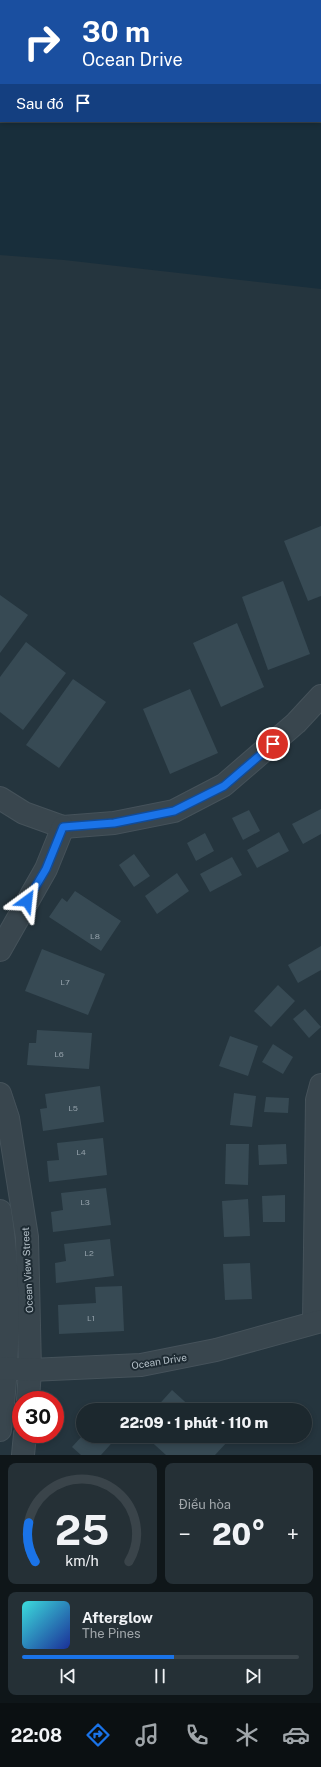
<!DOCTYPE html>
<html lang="vi">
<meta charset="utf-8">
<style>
:root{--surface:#1c282e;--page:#253036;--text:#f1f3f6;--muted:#a0a6aa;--line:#3a444a;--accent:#1a73e8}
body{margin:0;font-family:"Public Sans",sans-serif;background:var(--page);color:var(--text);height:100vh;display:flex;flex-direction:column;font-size:15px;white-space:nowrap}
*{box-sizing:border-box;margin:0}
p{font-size:13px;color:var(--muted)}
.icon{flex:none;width:22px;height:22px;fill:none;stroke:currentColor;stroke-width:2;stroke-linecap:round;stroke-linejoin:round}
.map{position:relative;height:1455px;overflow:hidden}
.drawer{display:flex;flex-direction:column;gap:8px;padding:8px;background:#0f1619;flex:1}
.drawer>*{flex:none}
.top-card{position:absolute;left:0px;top:0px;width:321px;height:122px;box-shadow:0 2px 6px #0003,0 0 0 1px var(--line);background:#1a4fa0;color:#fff;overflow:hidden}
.speed{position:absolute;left:12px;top:1391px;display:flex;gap:8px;font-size:20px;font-weight:700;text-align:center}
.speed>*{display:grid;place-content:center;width:52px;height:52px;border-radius:50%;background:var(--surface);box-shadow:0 2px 6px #0003,0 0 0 1px var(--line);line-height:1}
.speed .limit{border:6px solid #d22;background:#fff;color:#111}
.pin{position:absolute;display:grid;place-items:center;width:34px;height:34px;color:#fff;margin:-17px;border:2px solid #fff;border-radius:50%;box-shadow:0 1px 4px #0007}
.me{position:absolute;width:44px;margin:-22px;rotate:30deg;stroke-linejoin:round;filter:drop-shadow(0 0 3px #0008)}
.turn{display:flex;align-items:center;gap:14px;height:84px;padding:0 16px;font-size:18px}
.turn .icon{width:52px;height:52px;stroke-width:2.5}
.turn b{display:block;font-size:28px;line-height:34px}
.then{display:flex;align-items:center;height:38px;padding:0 16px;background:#0003;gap:8px;font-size:15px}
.big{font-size:30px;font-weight:800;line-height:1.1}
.drawer .card{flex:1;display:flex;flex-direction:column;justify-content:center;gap:6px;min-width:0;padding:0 14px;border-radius:8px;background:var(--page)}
.drawer .dial{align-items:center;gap:0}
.dial svg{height:104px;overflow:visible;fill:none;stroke:var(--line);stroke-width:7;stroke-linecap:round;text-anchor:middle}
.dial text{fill:var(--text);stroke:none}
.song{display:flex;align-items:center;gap:12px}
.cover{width:48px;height:48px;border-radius:6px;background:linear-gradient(135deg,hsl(180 70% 55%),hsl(230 70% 35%))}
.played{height:4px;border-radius:2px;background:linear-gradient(90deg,var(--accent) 55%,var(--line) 55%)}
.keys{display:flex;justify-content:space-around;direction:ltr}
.heat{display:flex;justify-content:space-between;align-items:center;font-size:22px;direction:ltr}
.drawer .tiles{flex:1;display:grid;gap:8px;grid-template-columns:1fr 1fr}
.card:last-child{grid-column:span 2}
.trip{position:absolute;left:76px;top:1403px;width:236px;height:40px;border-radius:20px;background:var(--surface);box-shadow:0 2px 6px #0003,0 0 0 1px var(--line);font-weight:800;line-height:40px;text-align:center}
.tab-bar{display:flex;height:64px;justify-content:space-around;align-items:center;background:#0b1012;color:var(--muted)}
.tab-bar .icon{width:28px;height:28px}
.tab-bar .selected{color:var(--accent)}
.tab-bar b{font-size:18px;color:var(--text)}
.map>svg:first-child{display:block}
.water{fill:#182e3b;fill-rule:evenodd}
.building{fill:#374a54}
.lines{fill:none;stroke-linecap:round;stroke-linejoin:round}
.street-casing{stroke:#45525a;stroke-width:24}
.street{stroke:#39464e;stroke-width:22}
.route-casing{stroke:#114b97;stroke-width:10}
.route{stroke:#1a73e8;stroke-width:7}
.labels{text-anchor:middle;stroke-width:4;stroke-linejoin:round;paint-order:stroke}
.number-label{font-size:8px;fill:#94a1aa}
.street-label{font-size:10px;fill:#b5c1c9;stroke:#1e2b33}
</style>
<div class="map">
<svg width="321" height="1455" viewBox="0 0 321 1455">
<rect width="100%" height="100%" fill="#25353e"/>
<!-- water -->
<path class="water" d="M0,0h321v289l-257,-29 -64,-5zM1,1h319v120h-319z"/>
<!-- building -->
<g class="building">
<polygon points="321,526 321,596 308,601 284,541"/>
<polygon points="283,581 310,654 268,670 242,597"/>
<polygon points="0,595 28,615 0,653"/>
<polygon points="237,623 264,687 221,707 193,643"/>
<polygon points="26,642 66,673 23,730 0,712 0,677"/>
<polygon points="73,679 106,702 59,768 26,745"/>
<polygon points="190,689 218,753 170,774 143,709"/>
<polygon points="321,809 321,834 303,844 292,824"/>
<polygon points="249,810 260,831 243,840 232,818"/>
<polygon points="279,832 289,851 257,868 247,850"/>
<polygon points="205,833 214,851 196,861 187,843"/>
<polygon points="134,854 150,876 134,887 119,865"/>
<polygon points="232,857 242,875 210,892 200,874"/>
<polygon points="177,873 189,891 157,914 145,896"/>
<polygon points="75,891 121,921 101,951 49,917 62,898 67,902"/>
<polygon points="321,946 321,970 298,983 288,965"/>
<polygon points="42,949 105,974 88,1015 25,991"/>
<polygon points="278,985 295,1001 271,1027 254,1011"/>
<polygon points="305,1009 321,1027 309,1038 293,1019"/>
<polygon points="37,1030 92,1033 89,1069 27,1065 29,1043 36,1043"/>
<polygon points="230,1036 258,1046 248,1076 219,1066"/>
<polygon points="273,1044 293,1057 283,1074 262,1062"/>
<polygon points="100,1086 104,1122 43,1131 40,1109 47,1108 45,1094"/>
<polygon points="234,1093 256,1096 252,1127 230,1125"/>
<polygon points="266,1097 289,1098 288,1113 264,1112"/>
<polygon points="103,1138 107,1175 49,1182 47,1161 59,1160 57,1143"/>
<polygon points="226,1144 249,1144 248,1185 225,1184"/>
<polygon points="286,1144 287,1164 259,1165 258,1145"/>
<polygon points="106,1188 111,1225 53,1232 51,1212 63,1210 61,1193"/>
<polygon points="285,1195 285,1222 263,1222 262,1196"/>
<polygon points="248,1199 250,1236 224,1237 222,1201"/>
<polygon points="110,1239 114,1276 56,1283 55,1263 66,1261 64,1244"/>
<polygon points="250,1263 252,1299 225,1300 223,1264"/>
<polygon points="122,1286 124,1331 59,1334 58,1305 96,1303 95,1287"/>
<polygon points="172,1390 194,1410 154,1410"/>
<polygon points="111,1403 119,1410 105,1410"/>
<polygon points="83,1435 83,1436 118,1436 101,1455 81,1455 72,1447"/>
<polygon points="145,1436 223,1436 228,1441 215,1455 166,1455"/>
</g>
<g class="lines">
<!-- street casing -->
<g class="street-casing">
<g id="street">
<polyline points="0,798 24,813 63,827 114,823 174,811 224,785 296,723 321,696"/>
<polyline points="0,950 46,869 63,827"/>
<polyline points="0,1094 8,1118 27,1237 30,1370 28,1400"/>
<path d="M0,1211c11,69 9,149 0,219"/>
<polyline points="314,1322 317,1100 321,1085"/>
<polyline points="0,1368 30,1370 141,1365 216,1350 321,1321"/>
<polyline points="23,1455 25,1434"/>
</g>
</g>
<!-- street -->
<use href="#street" class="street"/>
</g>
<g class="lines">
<!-- route casing -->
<g class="route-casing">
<polyline id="route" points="27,901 46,869 63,827 114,823 174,811 224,786 273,744"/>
</g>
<!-- route -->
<use href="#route" class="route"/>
</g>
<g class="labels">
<!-- number labels -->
<g class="number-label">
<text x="95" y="939">L8</text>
<text x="65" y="985">L7</text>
<text x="59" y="1057">L6</text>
<text x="73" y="1111">L5</text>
<text x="81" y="1155">L4</text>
<text x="85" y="1205">L3</text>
<text x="89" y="1256">L2</text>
<text x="91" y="1321">L1</text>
</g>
<!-- street labels -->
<g class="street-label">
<text transform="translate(27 1270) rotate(-93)" y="4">Ocean View Street</text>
<text transform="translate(159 1361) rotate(-9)" y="4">Ocean Drive</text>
</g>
</g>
</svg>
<div class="speed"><div class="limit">30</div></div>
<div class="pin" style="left:273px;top:744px;background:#d93025"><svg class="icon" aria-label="arrive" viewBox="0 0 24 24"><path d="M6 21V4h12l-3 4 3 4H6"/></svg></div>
<svg class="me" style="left:27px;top:901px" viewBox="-20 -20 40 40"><path d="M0-17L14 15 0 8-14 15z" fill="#1a73e8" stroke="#fff" stroke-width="4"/></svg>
<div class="trip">22:09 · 1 phút · 110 m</div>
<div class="top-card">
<div class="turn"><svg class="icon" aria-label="right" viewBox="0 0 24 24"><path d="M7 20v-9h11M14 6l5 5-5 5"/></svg><div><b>30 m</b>Ocean Drive</div></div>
<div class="then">Sau đó<svg class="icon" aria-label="arrive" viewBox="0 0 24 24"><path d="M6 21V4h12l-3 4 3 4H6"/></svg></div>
</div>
</div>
<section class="drawer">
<div class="tiles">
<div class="card dial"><svg viewBox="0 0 100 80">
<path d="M14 69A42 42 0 1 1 86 69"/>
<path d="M14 69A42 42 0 0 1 9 39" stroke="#1a73e8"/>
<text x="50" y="56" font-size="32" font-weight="700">25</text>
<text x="50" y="72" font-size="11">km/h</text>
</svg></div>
<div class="card"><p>Điều hòa</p>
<div class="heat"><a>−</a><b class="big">20°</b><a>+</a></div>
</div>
<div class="card">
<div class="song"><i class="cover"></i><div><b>Afterglow</b><p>The Pines</p></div></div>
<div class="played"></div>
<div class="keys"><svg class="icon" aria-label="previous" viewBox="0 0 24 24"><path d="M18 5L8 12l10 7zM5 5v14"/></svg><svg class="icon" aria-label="pause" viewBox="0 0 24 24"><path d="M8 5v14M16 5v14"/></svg><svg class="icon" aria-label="next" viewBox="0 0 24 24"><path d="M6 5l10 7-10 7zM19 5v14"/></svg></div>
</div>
</div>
</section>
<nav class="tab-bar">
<b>22:08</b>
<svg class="icon selected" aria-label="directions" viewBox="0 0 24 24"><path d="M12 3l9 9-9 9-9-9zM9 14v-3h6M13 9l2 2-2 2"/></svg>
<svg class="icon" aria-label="music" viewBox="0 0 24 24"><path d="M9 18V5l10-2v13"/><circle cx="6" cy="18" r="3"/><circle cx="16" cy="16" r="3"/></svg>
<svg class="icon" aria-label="phone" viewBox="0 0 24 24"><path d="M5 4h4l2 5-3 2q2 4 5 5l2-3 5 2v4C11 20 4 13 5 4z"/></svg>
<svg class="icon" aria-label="climate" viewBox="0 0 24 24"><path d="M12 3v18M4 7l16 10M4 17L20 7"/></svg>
<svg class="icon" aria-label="car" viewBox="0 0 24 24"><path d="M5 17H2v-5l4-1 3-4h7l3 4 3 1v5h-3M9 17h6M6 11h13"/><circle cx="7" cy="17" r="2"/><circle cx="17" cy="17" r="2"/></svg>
</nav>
